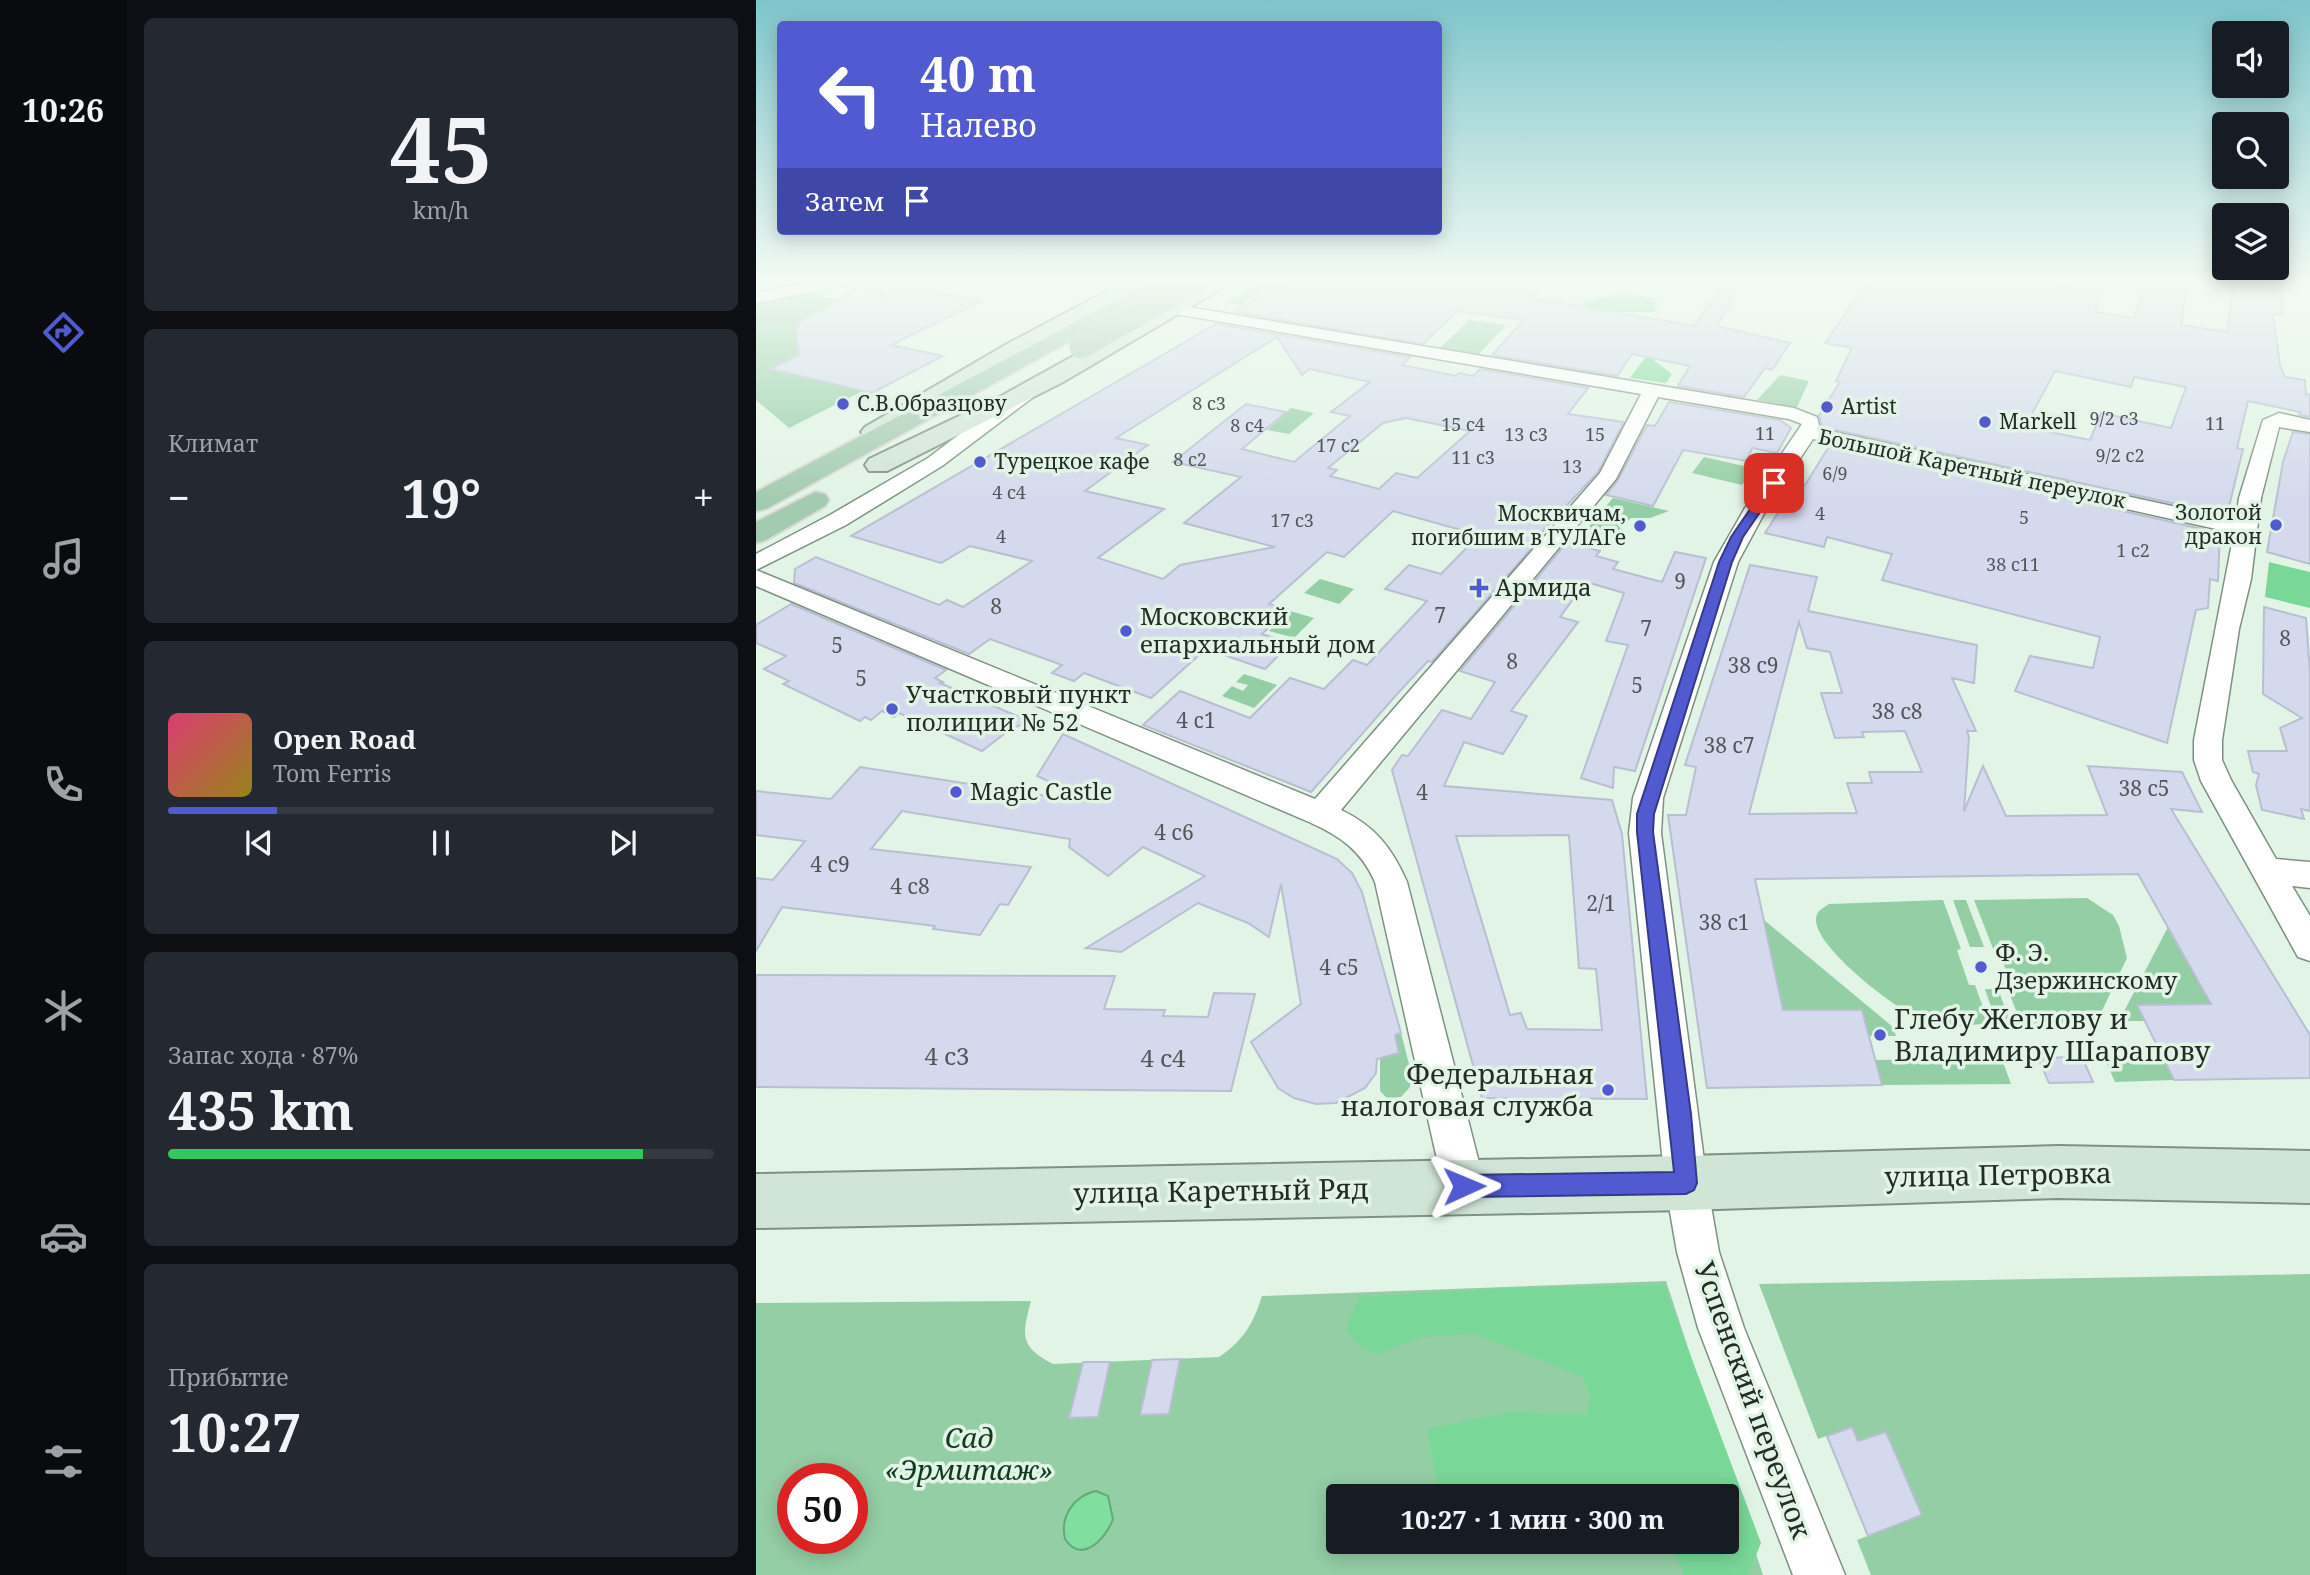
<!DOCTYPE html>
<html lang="ru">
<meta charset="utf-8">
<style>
:root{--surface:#171b24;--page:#242831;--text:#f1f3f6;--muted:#9ea1a6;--line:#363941;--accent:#515ad1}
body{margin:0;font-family:"Noto Serif",serif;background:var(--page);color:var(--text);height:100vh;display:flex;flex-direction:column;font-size:26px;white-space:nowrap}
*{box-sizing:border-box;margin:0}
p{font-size:23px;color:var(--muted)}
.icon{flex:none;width:38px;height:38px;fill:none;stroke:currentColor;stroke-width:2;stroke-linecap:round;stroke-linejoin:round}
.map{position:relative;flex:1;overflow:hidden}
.side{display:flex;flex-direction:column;gap:18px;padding:18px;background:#0d0f14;width:630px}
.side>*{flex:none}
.guide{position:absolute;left:21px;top:21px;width:665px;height:214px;border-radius:7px;box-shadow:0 4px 18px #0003;background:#515ad1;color:#fff;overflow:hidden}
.tools{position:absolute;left:1456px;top:21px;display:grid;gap:14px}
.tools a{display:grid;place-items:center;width:77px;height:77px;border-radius:7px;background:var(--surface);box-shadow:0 4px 18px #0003;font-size:35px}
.speed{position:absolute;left:21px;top:1463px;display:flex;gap:14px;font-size:35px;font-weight:700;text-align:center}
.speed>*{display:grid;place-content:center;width:91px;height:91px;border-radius:50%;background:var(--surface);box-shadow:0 4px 18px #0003;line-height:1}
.speed .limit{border:10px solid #d22;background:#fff;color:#111}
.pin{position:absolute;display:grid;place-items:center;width:60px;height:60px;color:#fff;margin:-30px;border-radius:14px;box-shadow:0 4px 10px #0006}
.me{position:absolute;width:77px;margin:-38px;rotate:89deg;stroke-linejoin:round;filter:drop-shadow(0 0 5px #0008)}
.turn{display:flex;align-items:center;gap:24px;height:147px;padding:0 28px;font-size:32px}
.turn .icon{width:91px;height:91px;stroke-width:2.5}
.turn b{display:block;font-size:49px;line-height:60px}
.then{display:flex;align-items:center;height:66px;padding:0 28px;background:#0003;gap:14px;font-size:26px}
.big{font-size:52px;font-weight:700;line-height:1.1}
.side .widget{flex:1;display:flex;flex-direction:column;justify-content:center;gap:10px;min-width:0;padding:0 24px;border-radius:10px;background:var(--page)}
.side .dial{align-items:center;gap:0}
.dial b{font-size:91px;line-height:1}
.song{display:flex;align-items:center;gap:21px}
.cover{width:84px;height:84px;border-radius:10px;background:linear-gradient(135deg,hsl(340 70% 55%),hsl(50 70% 35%))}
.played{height:7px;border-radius:4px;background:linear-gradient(90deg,var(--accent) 20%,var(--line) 20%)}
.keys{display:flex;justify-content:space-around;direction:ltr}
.heat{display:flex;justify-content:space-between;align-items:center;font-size:38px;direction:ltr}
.charge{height:10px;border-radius:5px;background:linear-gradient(90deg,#34c759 87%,var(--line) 0)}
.trip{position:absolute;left:570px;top:1484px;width:413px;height:70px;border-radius:7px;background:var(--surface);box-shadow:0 4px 18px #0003;font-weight:700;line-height:70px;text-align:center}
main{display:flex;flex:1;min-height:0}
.menu{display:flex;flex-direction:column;width:126px;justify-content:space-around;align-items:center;background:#090b0e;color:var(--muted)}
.menu .icon{width:49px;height:49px}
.menu .on{color:var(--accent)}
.menu b{font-size:32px;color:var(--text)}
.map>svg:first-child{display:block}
.green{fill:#94cea5;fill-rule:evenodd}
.forest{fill:#79d898}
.water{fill:#80df9f;stroke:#65a97b;stroke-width:2}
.building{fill:#d4d9ed;stroke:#b9bed1;stroke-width:2;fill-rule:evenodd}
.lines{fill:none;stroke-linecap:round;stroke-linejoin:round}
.street-casing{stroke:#7f9183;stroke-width:3}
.secondary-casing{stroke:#7f9183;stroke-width:4}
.primary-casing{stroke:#d8d9d8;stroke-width:4}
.street{fill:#fff;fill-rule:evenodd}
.secondary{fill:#d1e5d7;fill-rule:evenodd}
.primary{fill:#a3cbb0;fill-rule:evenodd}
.primary-bridge-casing{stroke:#d8d9d8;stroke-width:24;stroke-linecap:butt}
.primary-bridge{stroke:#a3cbb0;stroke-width:23}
.route{fill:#515ad1;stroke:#353a88;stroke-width:2}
.poi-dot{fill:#515ad1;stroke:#e1f4e5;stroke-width:2.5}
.labels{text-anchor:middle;stroke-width:7;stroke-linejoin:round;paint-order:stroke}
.far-number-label{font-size:18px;fill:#515758}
.far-poi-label{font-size:21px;fill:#252c27;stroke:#e1f4e5;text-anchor:start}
.far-street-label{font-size:21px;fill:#252c27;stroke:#e1f4e5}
.number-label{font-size:21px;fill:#515758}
.poi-label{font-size:24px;fill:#252c27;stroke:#e1f4e5;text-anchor:start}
.near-number-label{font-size:24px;fill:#515758}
.near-poi-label{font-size:28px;fill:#252c27;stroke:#e1f4e5;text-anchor:start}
.near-street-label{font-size:28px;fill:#252c27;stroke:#e1f4e5}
.near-park-label{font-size:28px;font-style:italic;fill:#123a21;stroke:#e1f4e5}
</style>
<main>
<nav class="menu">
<b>10:26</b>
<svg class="icon on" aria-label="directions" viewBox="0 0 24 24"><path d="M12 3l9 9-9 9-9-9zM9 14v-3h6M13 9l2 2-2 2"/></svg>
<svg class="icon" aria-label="music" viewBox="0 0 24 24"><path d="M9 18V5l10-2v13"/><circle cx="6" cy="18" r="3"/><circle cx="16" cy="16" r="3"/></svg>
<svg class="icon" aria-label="phone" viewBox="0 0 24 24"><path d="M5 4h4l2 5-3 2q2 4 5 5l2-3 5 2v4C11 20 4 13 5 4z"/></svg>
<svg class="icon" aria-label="climate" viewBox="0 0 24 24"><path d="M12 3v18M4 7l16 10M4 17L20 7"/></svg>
<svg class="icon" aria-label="car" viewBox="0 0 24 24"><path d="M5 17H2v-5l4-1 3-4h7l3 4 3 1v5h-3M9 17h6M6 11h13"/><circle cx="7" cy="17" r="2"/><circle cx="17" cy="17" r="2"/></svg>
<svg class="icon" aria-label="filters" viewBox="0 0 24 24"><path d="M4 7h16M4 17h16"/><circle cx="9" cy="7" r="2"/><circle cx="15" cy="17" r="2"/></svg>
</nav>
<section class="side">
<div class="widget dial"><b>45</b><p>km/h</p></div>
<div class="widget"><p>Климат</p>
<div class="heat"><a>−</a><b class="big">19°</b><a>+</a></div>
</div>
<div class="widget">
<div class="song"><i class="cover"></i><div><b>Open Road</b><p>Tom Ferris</p></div></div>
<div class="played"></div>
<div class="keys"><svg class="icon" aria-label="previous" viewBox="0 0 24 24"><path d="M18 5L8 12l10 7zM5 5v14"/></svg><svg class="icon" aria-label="pause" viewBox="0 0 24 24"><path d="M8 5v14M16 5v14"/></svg><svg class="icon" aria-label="next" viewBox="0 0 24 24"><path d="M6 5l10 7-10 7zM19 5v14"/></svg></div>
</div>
<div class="widget"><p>Запас хода · 87%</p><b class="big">435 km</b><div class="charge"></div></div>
<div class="widget"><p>Прибытие</p><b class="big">10:27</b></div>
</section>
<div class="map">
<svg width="1554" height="1575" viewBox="0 0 1554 1575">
<rect width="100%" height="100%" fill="#e1f4e5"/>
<!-- green -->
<g class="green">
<polygon points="507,280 525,280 484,305 470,302"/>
<polygon points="62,292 69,298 99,298 46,320 43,327 68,344 15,368 107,391 33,428 0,400 0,304"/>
<polygon points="713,320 750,325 722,355 683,349"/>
<polygon points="1024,375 1053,381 1041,407 1001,400"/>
<polygon points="535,408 558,413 533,434 511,430"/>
<polygon points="948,457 997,468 986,485 936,473"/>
<polygon points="857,498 913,511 894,518 875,518 857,536 829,531"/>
<polygon points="564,579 598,589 583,604 548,593"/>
<polygon points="534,611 558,618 538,638 513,631"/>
<polygon points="488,674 521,685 498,708 466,696 476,686 487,691 492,685 480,682"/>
<polygon points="1331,898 1357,915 1363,926 1371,958 1343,1017 1324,1024 1265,1023 1250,985 1256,984 1242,951 1238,951 1218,900"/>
<path d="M1187,900l18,49 -4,1 12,35h6l14,39c-18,0 -44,5 -60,0 -26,-9 -115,-76 -113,-105 0,-8 7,-11 13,-15z"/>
<polygon points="1197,900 1210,900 1228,947 1214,947"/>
<polygon points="1008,920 1137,1027 1140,1036 1113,1036 1105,1010 1027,1010"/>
<polygon points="1412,927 1455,1004 1389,1021 1363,1021"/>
<polygon points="1229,989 1242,989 1255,1024 1241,1024"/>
<polygon points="645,1033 654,1068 654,1087 645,1097 631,1098 624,1091 624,1058 643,1053 639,1035"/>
<polygon points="1407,1056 1418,1080 1359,1082 1348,1057"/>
<polygon points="1236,1058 1248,1065 1255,1084 1126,1085 1119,1060"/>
<polygon points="1554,1274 1554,1575 1115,1575 1101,1540 1166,1515 1129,1432 1102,1441 1096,1427 1062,1439 1003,1284"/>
<path d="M910,1281l97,294h-1007v-272l275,-2c-9,34 -12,45 22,63l166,-7c25,-17 34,-33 43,-61zM37,1479h59v59h-59zM583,1496h388v46h-388z"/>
</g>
<!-- forest -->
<g class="forest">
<polygon points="868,293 898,298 902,300 898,307 902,312 855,312 825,305 830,300"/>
<polygon points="891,355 916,374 910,383 874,378"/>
<polygon points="1513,562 1554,572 1554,608 1509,597"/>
<polygon points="908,1285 1005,1543 992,1575 927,1575 927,1568 910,1542 971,1542 971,1496 683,1496 671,1429 754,1412 831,1415 834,1393 825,1376 719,1334 664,1337 620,1355 600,1343 590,1329 603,1297 752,1288"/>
</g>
<!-- water -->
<path class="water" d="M340,1491l12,5 5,23c-7,19 -31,46 -48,20 -5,-22 8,-43 31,-48z"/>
<!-- building -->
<g class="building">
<polygon points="117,280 124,280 125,296 148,286 225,301 135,345 187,356 116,393 14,369 43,355 40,329 45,321"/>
<polygon points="533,280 788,280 775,298 938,326 967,284 981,293 961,326 1034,343 1016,370 1009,368 988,397 922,386 934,366 876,354 861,376 736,355 768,320 701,311 667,344 479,312"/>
<path d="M1114,280h171l32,5 1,-5h28l-7,32 39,6 12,-38h42l-7,45 46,7 7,-52 48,3v33l-9,-2 7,52 5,11 20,3 1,15 4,-1v23l-11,-2 1,-3 -52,-11 -11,47 6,1 -16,66 -405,-88 -3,-12 21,-33 -4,-1 16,-33 -27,-5zM1299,371l76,16 3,-10 52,10 -15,41 -70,-15 -11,27 -65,-13z"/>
<path d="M460,324l194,33 -8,8 54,11 3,-3 14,3 7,-7 108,19 -20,26 56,8 -26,50 -58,62 3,1 -111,127 -4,-1 -30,32 -87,99 -168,-67 37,-34 70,27 40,-40 34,11 29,-29 14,5 60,-64 -42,-12 24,-24 32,9 38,-39 -86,-24 -49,46 -17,-5 -58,52 18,5 -25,25 29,9 -26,26 -59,-20 -55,49 -67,-25 -10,8 -22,-8 10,-8 -72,-26 -21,15 -175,-71 1,-14 21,-12 123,48 8,-5 16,7 69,-46 -62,-15 -29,17 -90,-27zM521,337l25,38 7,-6 61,13 -39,30 19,4 -56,46 -52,-13 44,-37 -40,-8 -73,58 68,15 -57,46 91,24 -95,18 -17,14 -65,-21 66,-49 -79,-18 63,-46 -32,-7zM650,418l64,13 -53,47 -21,-5 -17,16 -49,-13 7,-6 -9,-2 55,-45z"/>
<polygon points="913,402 1024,420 1035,428 1021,453 996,448 991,461 927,450 897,506 850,495 862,480 891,425 899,426"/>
<polygon points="1537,432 1554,434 1554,564 1511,552 1527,462"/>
<polygon points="1074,445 1464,533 1462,581 1454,579 1452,608 1440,610 1411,743 1259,691 1274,656 1337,668 1344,637 1126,580 1136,554 1071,537 1068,547 1009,533 1041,483 1049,485"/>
<path d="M811,542l33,9 -4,5 22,6 -5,7 49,13 13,-30 31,6 -71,213 -21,-4 -1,21 -32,-10 47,-133 -22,-4 18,-48 -38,-11 -26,35 18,5 -67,89 16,5 -24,38 -39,-12 -20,44 168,14 10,34 25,265 -165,-1 -90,-328 10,-15 6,1 34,-46 29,9 24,-37 -35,-11zM813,835l10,133 17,1 6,61 -75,-1 -6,-16 -11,2 -54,-179z"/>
<path d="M994,565l67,12 -9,34 169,34 -3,38 -22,-5 24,53h-9l2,6 -5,74 19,-45 23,50 101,-1 -19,-49 94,6 20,40 -31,-3 139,226v43l-136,2 -37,-75 74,-1 -73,-130 -383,5 28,131h79l20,75 -175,3 -39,-273h18l10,-48 -11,-2zM1043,622l8,26 23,4 12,41h-21l14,45 29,-1 -2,-5 43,-1 17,41h-53l3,11h-25l10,30 -108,1z"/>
<polygon points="35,604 190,670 179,678 187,682 184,683 273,721 252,731 226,751 143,713 138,717 126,711 115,720 109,717 104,721 27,684 33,681 8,669 30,656 0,643 0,625"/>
<polygon points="1508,607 1550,618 1554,673 1554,811 1545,809 1548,819 1506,810 1500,785 1503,774 1497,772 1492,751 1531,751 1524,728 1546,718 1507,694"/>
<polygon points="307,734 581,859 596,873 606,892 645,1033 639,1035 643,1053 621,1059 620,1073 609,1088 580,1103 560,1104 538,1098 522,1088 495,1042 545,1004 525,884 513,937 492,923 442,903 365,952 330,948 449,876 387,847 352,876 313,847 314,839 146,811 115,849 275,867 252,905 244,904 224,935 177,929 179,926 26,907 0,951 0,878 17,880 49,841 0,835 0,791 75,799 104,767 336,803 336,801 281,776"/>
<polygon points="0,975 359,976 348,1009 409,1010 407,1016 452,1017 458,993 499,994 475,1091 0,1087"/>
<polygon points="1326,1057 1337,1082 1293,1083 1282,1058"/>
<polygon points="424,1359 413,1414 384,1415 396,1360"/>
<polygon points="327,1362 354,1362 342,1417 313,1418"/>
<polygon points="1096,1427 1102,1441 1130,1432 1166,1515 1112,1536 1071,1436"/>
</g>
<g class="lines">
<!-- street casing -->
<g class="street-casing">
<g id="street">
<polygon points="67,280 99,280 92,285 0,303 0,293"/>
<path d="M420,305l618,103 23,9 3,12 416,91 3,-22 24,-78 16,-7 31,7v12l-31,-5 -18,71 -10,81 -12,50 -17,111v20l9,20 45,79 34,3v26l-18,-2 18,30v45l-12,-4 -97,-176 -7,-21v-20l40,-207 -421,-94 -46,69 -29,54 -75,236 -2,35 46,350 12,69 25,76 101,247h-52l-95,-247 -21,-76 -12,-69 -36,-350 4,-35 81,-236 31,-54 57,-84 -13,-5 -131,-22 -42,82 -275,331c34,16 51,38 66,72l78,304 -6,15 -15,6 -15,-6 -6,-15 -68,-304c-14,-32 -35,-46 -66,-60l-553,-236v-32l74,-39 98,-57 90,-68h14l2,4 -2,4 -90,68 -96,59 -90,45 559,229 285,-326 41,-79 -471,-81 -2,-3z"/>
</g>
</g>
<!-- secondary casing -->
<g class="secondary-casing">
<g id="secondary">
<polygon points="372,280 398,280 127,437 109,437 105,432 109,427 251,344"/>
<polygon points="455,280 480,280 307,382 131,471 113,471 109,465 113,459 247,395"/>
<polygon points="1302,1146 1554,1151 1554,1203 1302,1198 930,1210 0,1228 0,1174 930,1156"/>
</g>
</g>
<!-- primary casing -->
<g class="primary-casing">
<g id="primary">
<polygon points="399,280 425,280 10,509 0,511 0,492"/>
<polygon points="59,492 69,494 73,500 69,506 10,540 0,543 0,522"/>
</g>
</g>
<!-- street -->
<use href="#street" class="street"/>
<!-- secondary -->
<use href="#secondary" class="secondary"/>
<!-- primary -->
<use href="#primary" class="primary"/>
<!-- primary-bridge casing -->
<g class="primary-bridge-casing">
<polyline id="primary-bridge" points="325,347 443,280"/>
</g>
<!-- primary-bridge -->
<use href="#primary-bridge" class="primary-bridge"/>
</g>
<!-- sky -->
<linearGradient id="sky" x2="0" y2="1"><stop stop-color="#7ec5cb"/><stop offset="0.56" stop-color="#f2faf3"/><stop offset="1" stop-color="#f2faf3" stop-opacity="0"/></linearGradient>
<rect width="1554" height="501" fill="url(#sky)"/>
<!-- route -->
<polygon class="route" points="1018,479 1024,483 987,537 976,562 898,814 897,832 935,1114 941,1183 938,1190 930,1194 708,1197 701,1194 697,1186 701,1179 708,1175 918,1172 881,832 881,814 963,562 975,537 1014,480"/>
<!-- markers -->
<g class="poi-dot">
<circle cx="87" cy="404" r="7"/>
<circle cx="1071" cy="407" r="7"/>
<circle cx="1229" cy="422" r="7"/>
<circle cx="224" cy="462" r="7"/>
<circle cx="1520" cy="525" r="7"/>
<circle cx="884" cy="526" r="7"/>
<path d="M719.5 577.5h7v7h7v7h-7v7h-7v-7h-7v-7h7z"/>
<circle cx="370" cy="631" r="7"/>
<circle cx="136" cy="709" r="7"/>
<circle cx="200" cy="792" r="7"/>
<circle cx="1225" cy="967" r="7"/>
<circle cx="1124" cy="1035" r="7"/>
<circle cx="852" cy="1090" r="7"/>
</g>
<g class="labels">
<!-- far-number labels -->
<g class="far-number-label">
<text x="453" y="410">8 с3</text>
<text x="1358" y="425">9/2 с3</text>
<text x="1459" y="430">11</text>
<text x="707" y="431">15 с4</text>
<text x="491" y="432">8 с4</text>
<text x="1009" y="440">11</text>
<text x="770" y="441">13 с3</text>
<text x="839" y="441">15</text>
<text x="582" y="452">17 с2</text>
<text x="1364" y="462">9/2 с2</text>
<text x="717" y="464">11 с3</text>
<text x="434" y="466">8 с2</text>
<text x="816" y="473">13</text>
<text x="1079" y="480">6/9</text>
<text x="253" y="499">4 с4</text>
<text x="1064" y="520">4</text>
<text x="1268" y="524">5</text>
<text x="536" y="527">17 с3</text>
<text x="245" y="543">4</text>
<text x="1377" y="557">1 с2</text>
<text x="1257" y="571">38 с11</text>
</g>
<!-- far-poi labels -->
<g class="far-poi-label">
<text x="101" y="411">С.В.Образцову</text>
<text x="1085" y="414">Artist</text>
<text x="1243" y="429">Markell</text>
<text x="238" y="469">Турецкое кафе</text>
<text x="1506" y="520" text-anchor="end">Золотой<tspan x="1506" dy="24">дракон</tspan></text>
<text x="870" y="521" text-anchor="end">Москвичам,<tspan x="870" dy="24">погибшим в ГУЛАГе</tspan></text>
</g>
<!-- far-street labels -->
<g class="far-street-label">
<text transform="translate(1216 469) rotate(12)" y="7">Большой Каретный переулок</text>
</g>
<!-- number labels -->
<g class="number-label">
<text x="924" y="589">9</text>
<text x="240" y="614">8</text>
<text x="684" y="623">7</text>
<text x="890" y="636">7</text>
<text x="1529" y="646">8</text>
<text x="81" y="653">5</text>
<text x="756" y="669">8</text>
<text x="997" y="673">38 с9</text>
<text x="105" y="686">5</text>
<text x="881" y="693">5</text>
<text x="1141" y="719">38 с8</text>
<text x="440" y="728">4 c1</text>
<text x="973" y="753">38 с7</text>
<text x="1388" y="796">38 с5</text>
<text x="666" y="800">4</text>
<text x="418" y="840">4 с6</text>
<text x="74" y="872">4 с9</text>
<text x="154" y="894">4 с8</text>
<text x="845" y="911">2/1</text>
<text x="968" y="930">38 с1</text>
<text x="583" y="975">4 с5</text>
</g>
<!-- poi labels -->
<g class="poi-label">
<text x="739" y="596">Армида</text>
<text x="384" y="625">Московский<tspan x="384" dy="28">епархиальный дом</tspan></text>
<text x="150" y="703">Участковый пункт<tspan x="150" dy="28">полиции № 52</tspan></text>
<text x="214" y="800">Magic Castle</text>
<text x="1239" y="961">Ф. Э.<tspan x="1239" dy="28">Дзержинскому</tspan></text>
</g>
<!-- near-number labels -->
<g class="near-number-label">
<text x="191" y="1065">4 с3</text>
<text x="407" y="1067">4 с4</text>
</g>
<!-- near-poi labels -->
<g class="near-poi-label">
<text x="1138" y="1029">Глебу Жеглову и<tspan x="1138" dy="32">Владимиру Шарапову</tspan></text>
<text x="838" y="1084" text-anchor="end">Федеральная<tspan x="838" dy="32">налоговая служба</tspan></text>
</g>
<!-- near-street labels -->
<g class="near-street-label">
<text transform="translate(1242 1175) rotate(-1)" y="10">улица Петровка</text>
<text transform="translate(465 1191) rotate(-1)" y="10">улица Каретный Ряд</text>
<text transform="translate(997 1400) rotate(70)" y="10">Успенский переулок</text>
</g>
<!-- near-park labels -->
<g class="near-park-label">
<text x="213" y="1448">Сад<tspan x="213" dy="32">«Эрмитаж»</tspan></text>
</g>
</g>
</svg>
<div class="tools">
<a><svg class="icon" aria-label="sound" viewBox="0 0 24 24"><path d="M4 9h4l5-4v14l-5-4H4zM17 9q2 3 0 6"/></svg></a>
<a><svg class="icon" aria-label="search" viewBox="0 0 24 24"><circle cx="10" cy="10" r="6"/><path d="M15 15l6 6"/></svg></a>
<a><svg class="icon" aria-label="layers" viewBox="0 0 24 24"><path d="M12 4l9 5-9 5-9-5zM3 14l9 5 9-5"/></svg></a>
</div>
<div class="speed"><div class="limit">50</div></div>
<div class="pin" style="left:1018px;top:483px;background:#d93025"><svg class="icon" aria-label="arrive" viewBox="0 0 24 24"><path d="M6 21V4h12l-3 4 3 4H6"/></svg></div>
<svg class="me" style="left:708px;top:1186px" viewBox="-20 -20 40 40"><path d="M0-17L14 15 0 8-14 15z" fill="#515ad1" stroke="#fff" stroke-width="4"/></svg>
<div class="trip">10:27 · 1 мин · 300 m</div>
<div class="guide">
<div class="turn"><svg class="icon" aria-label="left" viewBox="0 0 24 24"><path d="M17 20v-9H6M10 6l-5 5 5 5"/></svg><div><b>40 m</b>Налево</div></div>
<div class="then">Затем<svg class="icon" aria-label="arrive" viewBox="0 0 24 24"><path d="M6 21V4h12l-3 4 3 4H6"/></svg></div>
</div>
</div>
</main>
